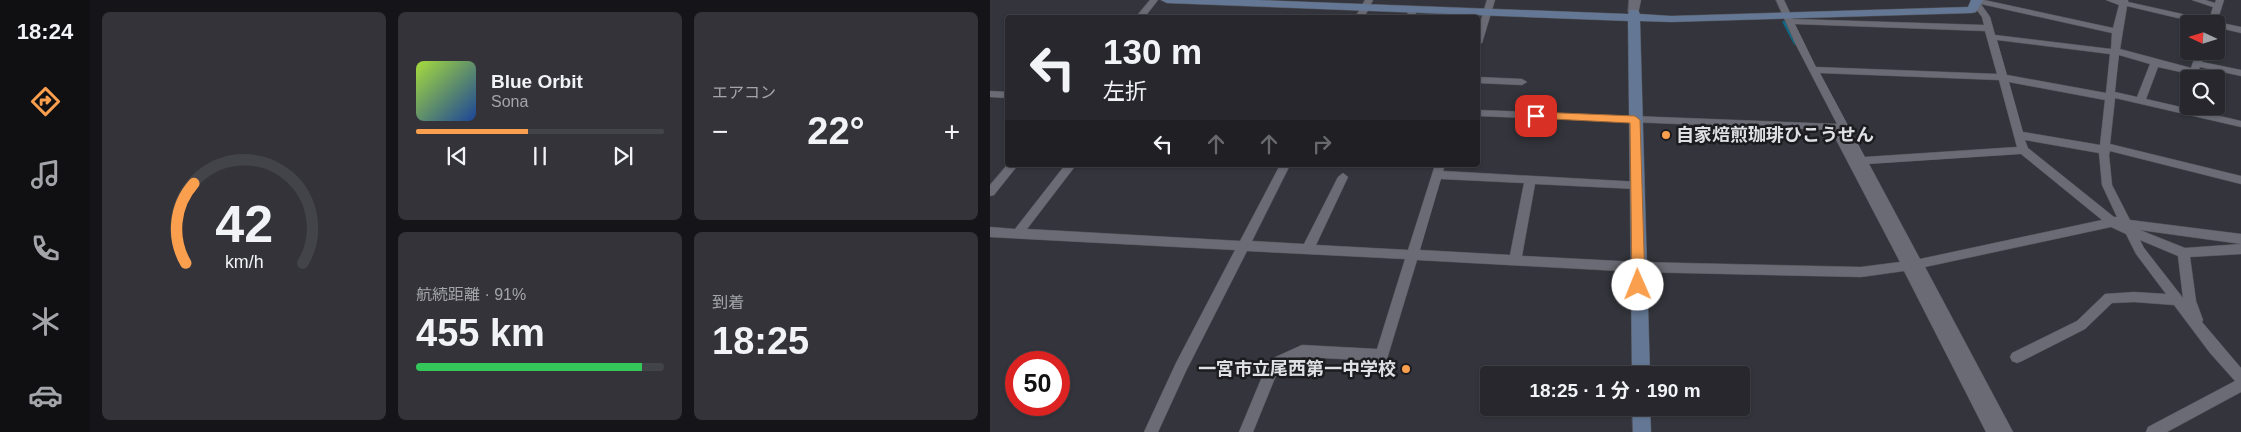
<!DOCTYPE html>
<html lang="ja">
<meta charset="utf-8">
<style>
:root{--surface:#27272d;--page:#333339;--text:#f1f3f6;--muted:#a4a5aa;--line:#434449;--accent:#f99f4d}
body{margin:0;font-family:Helvetica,"Noto Sans JP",sans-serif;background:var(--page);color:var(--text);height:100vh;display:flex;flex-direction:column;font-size:19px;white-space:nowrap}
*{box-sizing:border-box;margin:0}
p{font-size:16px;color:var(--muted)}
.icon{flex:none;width:28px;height:28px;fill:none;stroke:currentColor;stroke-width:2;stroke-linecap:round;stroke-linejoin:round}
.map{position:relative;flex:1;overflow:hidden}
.drawer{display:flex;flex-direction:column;gap:12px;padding:12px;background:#151519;width:900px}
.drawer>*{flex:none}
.guide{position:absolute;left:15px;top:15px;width:475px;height:152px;border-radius:5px;box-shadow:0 1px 4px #0004,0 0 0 1px var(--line);background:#27272d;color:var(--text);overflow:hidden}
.needle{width:32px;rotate:274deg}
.buttons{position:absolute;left:1190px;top:15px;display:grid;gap:10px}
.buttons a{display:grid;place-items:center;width:45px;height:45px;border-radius:5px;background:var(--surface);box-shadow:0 1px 4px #0004,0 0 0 1px var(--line);font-size:25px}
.speed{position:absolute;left:15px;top:351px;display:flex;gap:10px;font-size:25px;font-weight:700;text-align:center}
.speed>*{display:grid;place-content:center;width:65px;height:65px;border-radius:50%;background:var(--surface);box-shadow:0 1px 4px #0004,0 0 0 1px var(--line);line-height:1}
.speed .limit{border:8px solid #d22;background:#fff;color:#111}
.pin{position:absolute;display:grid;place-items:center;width:42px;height:42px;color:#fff;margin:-21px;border-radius:10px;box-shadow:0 2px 8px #0006}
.me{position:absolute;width:55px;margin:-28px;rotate:359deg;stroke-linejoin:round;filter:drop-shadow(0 0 4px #0008)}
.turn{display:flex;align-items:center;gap:18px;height:105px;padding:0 15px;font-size:22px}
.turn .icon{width:65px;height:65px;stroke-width:2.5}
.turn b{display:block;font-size:35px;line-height:42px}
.lanes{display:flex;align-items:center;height:48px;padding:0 15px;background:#0003;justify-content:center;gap:25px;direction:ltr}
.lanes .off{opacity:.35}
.big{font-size:38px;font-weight:700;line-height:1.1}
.drawer .card{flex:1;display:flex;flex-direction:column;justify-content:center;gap:8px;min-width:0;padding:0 18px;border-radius:8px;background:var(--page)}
.drawer .dial{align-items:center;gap:0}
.dial svg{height:130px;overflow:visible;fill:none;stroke:var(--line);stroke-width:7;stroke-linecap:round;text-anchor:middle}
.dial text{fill:var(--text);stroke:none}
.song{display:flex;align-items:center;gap:15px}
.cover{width:60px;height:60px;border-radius:8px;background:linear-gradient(135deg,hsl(80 70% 55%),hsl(220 70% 35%))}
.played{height:5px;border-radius:2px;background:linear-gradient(90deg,var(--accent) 45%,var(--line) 45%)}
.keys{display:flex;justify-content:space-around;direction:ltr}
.heat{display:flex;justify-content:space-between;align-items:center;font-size:28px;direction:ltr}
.charge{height:8px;border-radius:4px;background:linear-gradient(90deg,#34c759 91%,var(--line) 0)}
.drawer .tiles{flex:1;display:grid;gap:12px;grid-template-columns:repeat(3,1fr)}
.card:first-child{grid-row:span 2}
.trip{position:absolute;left:490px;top:366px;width:270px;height:50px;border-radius:5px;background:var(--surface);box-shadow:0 1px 4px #0004,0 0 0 1px var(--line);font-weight:700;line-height:50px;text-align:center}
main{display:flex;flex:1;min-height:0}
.tab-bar{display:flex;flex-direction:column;width:90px;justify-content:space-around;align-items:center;background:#101012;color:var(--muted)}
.tab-bar .icon{width:35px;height:35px}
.tab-bar .active{color:var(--accent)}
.tab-bar b{font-size:22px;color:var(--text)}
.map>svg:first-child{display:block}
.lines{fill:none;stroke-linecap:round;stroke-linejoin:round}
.stream{stroke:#0c6a88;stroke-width:3}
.minor-casing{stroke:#525359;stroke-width:1}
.tertiary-casing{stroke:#525359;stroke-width:1}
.secondary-casing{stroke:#525359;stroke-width:1}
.minor{fill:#6a6b74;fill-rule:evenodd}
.tertiary{fill:#6a6b74;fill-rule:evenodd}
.secondary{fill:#647895;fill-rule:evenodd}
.route{fill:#f99f4d;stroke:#a26732}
.poi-dot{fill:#f99f4d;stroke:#1c1c20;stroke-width:2}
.labels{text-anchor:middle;stroke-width:5;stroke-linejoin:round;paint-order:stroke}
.poi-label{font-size:18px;font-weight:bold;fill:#dfe0e5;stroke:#1c1c20;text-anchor:start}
</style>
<main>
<nav class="tab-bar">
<b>18:24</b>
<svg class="icon active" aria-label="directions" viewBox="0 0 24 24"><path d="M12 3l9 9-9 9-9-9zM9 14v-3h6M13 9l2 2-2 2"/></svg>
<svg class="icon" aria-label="music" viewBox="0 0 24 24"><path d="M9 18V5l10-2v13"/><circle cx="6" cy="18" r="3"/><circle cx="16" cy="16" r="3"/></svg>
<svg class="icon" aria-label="phone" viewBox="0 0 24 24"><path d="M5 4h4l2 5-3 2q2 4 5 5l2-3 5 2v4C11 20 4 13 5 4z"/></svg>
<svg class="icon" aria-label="climate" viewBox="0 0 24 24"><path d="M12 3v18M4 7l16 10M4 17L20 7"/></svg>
<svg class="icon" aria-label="car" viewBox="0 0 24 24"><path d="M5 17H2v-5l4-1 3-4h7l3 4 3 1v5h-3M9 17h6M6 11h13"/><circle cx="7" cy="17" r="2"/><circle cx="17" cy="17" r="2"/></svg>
</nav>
<section class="drawer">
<div class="tiles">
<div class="card dial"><svg viewBox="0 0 100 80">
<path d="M14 69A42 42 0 1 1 86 69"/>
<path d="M14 69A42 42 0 0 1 19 20" stroke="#f99f4d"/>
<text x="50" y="56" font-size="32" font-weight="700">42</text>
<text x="50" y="72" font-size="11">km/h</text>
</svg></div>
<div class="card">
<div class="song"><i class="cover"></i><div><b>Blue Orbit</b><p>Sona</p></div></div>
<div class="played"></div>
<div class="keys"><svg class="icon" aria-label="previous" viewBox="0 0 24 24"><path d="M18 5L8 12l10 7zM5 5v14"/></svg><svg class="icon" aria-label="pause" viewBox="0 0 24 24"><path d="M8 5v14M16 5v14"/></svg><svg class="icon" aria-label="next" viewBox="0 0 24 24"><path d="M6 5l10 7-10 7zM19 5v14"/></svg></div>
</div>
<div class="card"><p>エアコン</p>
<div class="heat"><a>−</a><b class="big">22°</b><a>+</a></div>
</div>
<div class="card"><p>航続距離 · 91%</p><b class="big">455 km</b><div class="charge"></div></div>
<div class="card"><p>到着</p><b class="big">18:25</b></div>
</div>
</section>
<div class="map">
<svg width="1251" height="432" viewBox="0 0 1251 432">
<rect width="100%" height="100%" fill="#34343c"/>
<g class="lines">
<!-- stream -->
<polyline class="stream" points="794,22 805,43"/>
<!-- minor casing -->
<g class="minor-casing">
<g id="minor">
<polygon points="160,0 168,0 154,18 145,18"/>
<polygon points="375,0 383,0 374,18 365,18"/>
<polygon points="497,0 505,0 492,43 488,46 488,30"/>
<path d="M786,0h8l9,19 191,6 -2,-8 -10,-13 2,-4h10l129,28 6,-23 -13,-5h22v2l81,18 4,-13 -21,-7h13l10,3 1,-3h8l-7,22 24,5v6l-25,-6v-3h-13l-76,-18 -7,43 71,19 6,-17h9l-4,11 39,8v6l-41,-9 -3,7 -3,1 -36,-8 -12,32 95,22v6l-126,-29 -5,46 131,32v8l-131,-33 -1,4 3,30 18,35 111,14v10l-101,-14 45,18 56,-4v10l-51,3 6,44 7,19 -1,2 39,46v24l-74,40h-21l2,-5 87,-46 -25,-28 -36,-48 -40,-3 -22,1 -27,26 -63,32 -5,2 -5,-2 -2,-4 2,-4 65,-32 28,-27 29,-2 32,2 -30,-40 -10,-20 -15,-7 -186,40 88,165h-27l-82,-161 -43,6 -223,-5 -221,-12 -30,99 -5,2 -79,-4 -24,11 -26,64h-14l30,-72 33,-15 75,4 28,-90 -158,-8 -61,120 -28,61h-14l32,-69 59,-113 -245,-13v-10l25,2 50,-64h11l-49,64 213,12 40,-76h10l-38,76 52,3 34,-67 5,-4 5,4 -32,68 92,5 27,-85h10l-2,6 197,11 1,3 -5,4 -101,-5 -13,72 116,6 223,5 39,-5 -69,-132 -353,-14v-6l359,14 -41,-79zM991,4l131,29 -1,16 -116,-14 -5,-18zM805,24l190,7 12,43 -181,-7zM1007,40l113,14 -4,39 -99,-18zM1129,55l31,9 -13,33 -22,-5zM830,73l179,7 18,67 -152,10zM1019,82l96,18 -5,45 -77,-13zM1035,140l74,13 3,32 15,32h-3l-86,-69zM1031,154l81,66 -182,39 -51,-95zM451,179l83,4 -14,72 -90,-5zM1150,240l38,16 5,42 -39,-50z"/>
<polygon points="423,6 427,9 424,18 416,18 419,9"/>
<polygon points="488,77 532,79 537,82 532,85 488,83"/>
<polygon points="0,91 18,92 18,98 0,97"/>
<polygon points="18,164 28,165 4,195 0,196 0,185"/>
</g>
</g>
<!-- tertiary casing -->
<g class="tertiary-casing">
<polygon id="tertiary" points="639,0 651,0 648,14 644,15 638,12"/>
</g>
<!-- secondary casing -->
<g class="secondary-casing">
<g id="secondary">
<polygon points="171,0 266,0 638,14 640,10 648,10 650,14 681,16 978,7 981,0 993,0 986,12 982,13 681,22 650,21 660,375 642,375 638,21 177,3"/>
<polygon points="642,408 660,408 661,432 643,432"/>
</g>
</g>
<!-- minor -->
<use href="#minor" class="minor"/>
<!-- tertiary -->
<use href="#tertiary" class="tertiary"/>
<!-- secondary -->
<use href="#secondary" class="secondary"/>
</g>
<!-- route -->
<polygon class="route" points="546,112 645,116 650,120 655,285 653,289 644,289 642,285 640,123 543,118 543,113"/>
<!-- markers -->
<g class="poi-dot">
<circle cx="676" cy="135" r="5"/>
<circle cx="416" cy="369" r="5"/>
</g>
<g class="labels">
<!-- poi labels -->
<g class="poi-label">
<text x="686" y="141">自家焙煎珈琲ひこうせん</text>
<text x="406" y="375" text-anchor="end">一宮市立尾西第一中学校</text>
</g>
</g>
</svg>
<div class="buttons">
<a><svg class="needle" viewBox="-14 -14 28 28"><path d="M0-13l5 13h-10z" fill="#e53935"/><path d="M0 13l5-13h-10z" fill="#a4a5aa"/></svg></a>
<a><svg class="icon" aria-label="search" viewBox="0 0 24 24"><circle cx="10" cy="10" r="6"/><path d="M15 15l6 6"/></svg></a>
</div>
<div class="speed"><div class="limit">50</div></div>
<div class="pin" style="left:546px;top:116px;background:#d93025"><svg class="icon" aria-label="arrive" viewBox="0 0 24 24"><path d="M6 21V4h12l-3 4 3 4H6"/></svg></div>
<svg class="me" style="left:648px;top:285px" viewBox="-20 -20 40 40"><circle r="19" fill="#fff"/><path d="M0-13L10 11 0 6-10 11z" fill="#f99f4d"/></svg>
<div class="trip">18:25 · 1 分 · 190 m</div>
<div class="guide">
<div class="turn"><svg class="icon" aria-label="left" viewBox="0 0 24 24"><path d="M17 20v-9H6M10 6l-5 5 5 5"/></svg><div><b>130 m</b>左折</div></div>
<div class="lanes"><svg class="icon" aria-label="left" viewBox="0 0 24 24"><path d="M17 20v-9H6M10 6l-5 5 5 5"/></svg><svg class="icon off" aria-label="ahead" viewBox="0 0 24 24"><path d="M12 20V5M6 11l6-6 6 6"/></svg><svg class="icon off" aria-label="ahead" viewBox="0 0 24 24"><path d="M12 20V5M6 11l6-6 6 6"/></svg><svg class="icon off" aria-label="right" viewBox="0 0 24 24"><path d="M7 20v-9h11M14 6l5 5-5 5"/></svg></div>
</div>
</div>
</main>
